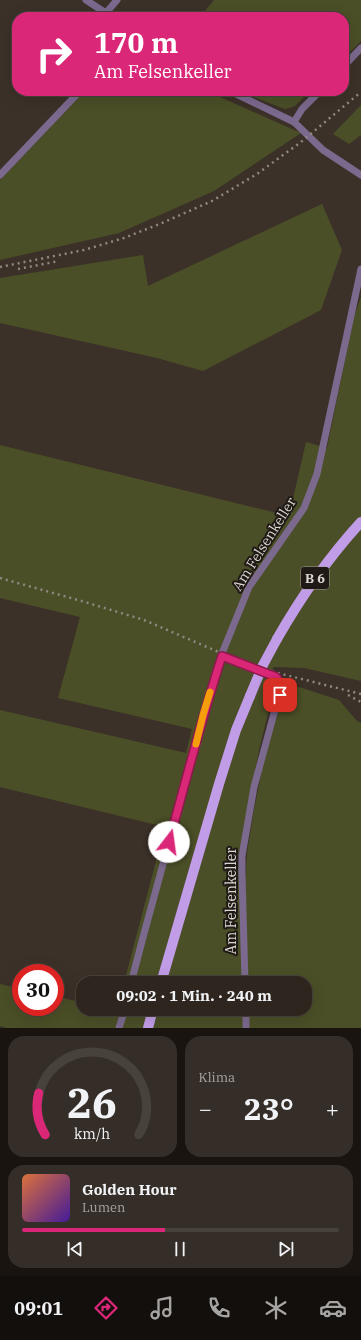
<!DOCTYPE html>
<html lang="de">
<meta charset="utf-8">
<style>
:root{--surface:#2d251e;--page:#352d27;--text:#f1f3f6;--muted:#a7a5a4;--line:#48423c;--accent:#db2777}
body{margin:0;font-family:"IBM Plex Serif",serif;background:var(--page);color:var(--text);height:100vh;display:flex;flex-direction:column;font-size:15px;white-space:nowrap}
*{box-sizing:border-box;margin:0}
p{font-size:13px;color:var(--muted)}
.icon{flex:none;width:22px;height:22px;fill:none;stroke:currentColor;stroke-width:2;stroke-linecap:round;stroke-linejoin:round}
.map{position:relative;height:1028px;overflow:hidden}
.sheet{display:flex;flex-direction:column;gap:8px;padding:8px;background:#191410;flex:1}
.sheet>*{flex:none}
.banner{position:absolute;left:12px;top:12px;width:337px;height:84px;border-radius:16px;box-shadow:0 4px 16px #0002,0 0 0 1px var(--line);background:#db2777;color:#fff;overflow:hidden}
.speed{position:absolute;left:12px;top:964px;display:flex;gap:8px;font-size:20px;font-weight:700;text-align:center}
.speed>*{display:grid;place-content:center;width:52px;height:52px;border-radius:50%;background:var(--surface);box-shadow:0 4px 16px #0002,0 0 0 1px var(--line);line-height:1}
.speed .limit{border:6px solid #d22;background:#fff;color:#111}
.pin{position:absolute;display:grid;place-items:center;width:34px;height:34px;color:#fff;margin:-17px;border-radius:8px;box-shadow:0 2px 6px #0006}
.me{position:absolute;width:44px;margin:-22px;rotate:15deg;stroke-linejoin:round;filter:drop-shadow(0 0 3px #0008)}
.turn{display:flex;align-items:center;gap:14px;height:84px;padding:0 16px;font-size:18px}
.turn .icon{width:52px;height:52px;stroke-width:2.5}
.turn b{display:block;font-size:28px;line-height:34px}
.big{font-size:30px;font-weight:800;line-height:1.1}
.sheet .widget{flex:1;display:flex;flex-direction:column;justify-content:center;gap:6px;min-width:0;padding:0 14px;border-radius:16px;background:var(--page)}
.sheet .dial{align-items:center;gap:0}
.dial svg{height:104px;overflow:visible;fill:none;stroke:var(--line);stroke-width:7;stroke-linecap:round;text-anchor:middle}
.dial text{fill:var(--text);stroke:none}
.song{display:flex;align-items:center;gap:12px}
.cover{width:48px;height:48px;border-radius:6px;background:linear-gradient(135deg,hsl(20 70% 55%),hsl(260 70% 35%))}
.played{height:4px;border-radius:2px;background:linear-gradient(90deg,var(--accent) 45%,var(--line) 45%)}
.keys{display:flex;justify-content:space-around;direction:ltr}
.heat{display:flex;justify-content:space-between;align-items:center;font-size:22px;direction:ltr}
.sheet .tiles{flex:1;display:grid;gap:8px;grid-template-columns:1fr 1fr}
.widget:last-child{grid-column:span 2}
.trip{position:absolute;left:76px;top:976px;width:236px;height:40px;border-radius:16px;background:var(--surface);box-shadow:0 4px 16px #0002,0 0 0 1px var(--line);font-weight:800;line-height:40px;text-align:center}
.dock{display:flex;height:64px;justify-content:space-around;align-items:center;background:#120f0c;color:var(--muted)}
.dock .icon{width:28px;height:28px}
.dock .current{color:var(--accent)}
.dock b{font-size:18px;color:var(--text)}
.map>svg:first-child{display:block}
.green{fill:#4b4f27}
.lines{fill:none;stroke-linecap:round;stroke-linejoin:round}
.minor{stroke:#7b698e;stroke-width:7}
.primary{stroke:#c19ce7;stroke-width:10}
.rail{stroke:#918881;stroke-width:2.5;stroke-dasharray:2 4;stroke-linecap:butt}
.primary-bridge{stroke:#c19ce7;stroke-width:10}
.route-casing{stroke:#8e194d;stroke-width:10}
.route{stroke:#db2777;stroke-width:7}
.slow{stroke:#f59e0b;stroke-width:7}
.labels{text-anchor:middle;stroke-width:4;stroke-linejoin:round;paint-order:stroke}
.shield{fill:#1f1a16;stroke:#a49e98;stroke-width:1}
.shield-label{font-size:13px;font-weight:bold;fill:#ddd6d0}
.street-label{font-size:14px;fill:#ddd6d0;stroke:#1f1a16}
</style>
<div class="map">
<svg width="361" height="1028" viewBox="0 0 361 1028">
<rect width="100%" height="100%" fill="#3c3128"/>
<!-- green -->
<g class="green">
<polygon points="214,0 361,0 361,41 344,58 344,17 200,17"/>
<polygon points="85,91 211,91 222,98 301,133 214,191 119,233 0,260 0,180"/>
<polygon points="238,91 310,91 295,106 285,109"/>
<polygon points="361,105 361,135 349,144 333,134"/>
<polygon points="322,204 342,250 321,310 203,371 157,358 0,323 0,278 143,255 148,286"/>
<path d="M361,297v384l-57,-13 -31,-1 -3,38 -11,45 -17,95c-5,8 -5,16 -2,25l3,113h-119l41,-156 -165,-40v-77l186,43 6,-24 -134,-31 22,-81 -80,-19v-153l289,71 17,-74 21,6 27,-132z"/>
<polygon points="299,687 339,700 357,721 361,723 361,1028 249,1028 249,1009 305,1009 305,983 248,983 245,883 247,853 254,810 265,753 285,691"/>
<polygon points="0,984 21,989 21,1007 55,1007 55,996 83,1003 83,1009 111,1009 116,1010 117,1009 244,1009 244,1028 6,1028 0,1026"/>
</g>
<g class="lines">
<!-- minor -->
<g class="minor">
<polyline points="86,0 112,17"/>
<polyline points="106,13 117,0"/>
<polyline points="344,66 361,48"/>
<polyline points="230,91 294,122 323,150 361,175"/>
<polyline points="294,122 302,109 320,91"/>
<polyline points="0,175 80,91"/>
<polyline points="221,656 276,677 282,684 254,787 242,856 242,874 245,983"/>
<polyline points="131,983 145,930 197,740 203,715 221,656 249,587 304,508 317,474 361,269"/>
<polyline points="246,1009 246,1028"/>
<polyline points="119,1028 125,1009"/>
</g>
<!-- primary -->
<g class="primary">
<path d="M277,639c24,-42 51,-81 84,-117"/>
<polyline points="161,983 219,784 236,730 250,696"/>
<polyline points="148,1028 153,1009"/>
</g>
<!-- rail -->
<g class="rail">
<polyline points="0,267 84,250 124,238 162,223 212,201 257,174 301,142 361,92"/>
<polyline points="18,269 59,261"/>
<polyline points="0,578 85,602 144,620 242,662 262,669 361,694"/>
<polyline points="348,695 361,702"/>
</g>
<!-- primary-bridge -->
<polyline class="primary-bridge" points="250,696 263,665 277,639"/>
</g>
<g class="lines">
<!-- route casing -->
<g class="route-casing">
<path id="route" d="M169,842c17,-62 33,-125 53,-186l54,21 6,7 -2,11"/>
</g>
<!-- route -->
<use href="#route" class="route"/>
<!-- slow -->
<polyline class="slow" points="196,744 203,715 210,692"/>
</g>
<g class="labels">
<!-- shield labels -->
<rect class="shield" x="301" y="567" width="28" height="22" rx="3"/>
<g class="shield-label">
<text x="315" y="583">B 6</text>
</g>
<!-- street labels -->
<g class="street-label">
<text transform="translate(264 544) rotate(-58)" y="5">Am Felsenkeller</text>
<text transform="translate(231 901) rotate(-90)" y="5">Am Felsenkeller</text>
</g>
</g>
</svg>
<div class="speed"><div class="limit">30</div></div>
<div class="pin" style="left:280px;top:695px;background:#d93025"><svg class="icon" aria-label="arrive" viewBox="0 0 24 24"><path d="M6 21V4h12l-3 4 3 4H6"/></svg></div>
<svg class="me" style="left:169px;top:842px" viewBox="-20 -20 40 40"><circle r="19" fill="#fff"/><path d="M0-13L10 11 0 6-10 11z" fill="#db2777"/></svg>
<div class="trip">09:02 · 1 Min. · 240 m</div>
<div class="banner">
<div class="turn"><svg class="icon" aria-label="right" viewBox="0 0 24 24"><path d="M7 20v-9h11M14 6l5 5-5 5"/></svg><div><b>170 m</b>Am Felsenkeller</div></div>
</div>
</div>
<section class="sheet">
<div class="tiles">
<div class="widget dial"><svg viewBox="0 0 100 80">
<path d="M14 69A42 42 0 1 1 86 69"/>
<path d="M14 69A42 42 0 0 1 9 37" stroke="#db2777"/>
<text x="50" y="56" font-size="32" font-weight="700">26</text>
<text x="50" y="72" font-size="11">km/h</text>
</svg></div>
<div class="widget"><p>Klima</p>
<div class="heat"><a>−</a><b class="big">23°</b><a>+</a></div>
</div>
<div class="widget">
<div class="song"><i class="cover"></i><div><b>Golden Hour</b><p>Lumen</p></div></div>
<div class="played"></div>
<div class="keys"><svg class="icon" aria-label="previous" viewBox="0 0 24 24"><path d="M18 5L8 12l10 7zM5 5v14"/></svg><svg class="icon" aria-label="pause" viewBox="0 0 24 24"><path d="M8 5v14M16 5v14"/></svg><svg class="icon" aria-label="next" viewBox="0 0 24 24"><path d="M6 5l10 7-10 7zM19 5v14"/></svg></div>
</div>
</div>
</section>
<nav class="dock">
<b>09:01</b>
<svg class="icon current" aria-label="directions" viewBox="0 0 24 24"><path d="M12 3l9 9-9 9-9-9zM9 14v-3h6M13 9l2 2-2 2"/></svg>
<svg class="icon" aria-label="music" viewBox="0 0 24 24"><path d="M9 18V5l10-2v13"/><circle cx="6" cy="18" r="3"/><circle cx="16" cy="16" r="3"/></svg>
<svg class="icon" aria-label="phone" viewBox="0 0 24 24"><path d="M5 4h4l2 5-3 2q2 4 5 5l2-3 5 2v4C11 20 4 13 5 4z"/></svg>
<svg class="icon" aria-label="climate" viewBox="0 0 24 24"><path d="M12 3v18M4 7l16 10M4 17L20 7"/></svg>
<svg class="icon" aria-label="car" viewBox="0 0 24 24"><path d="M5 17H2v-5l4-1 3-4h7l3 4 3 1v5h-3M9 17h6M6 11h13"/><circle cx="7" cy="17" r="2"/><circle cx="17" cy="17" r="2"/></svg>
</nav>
